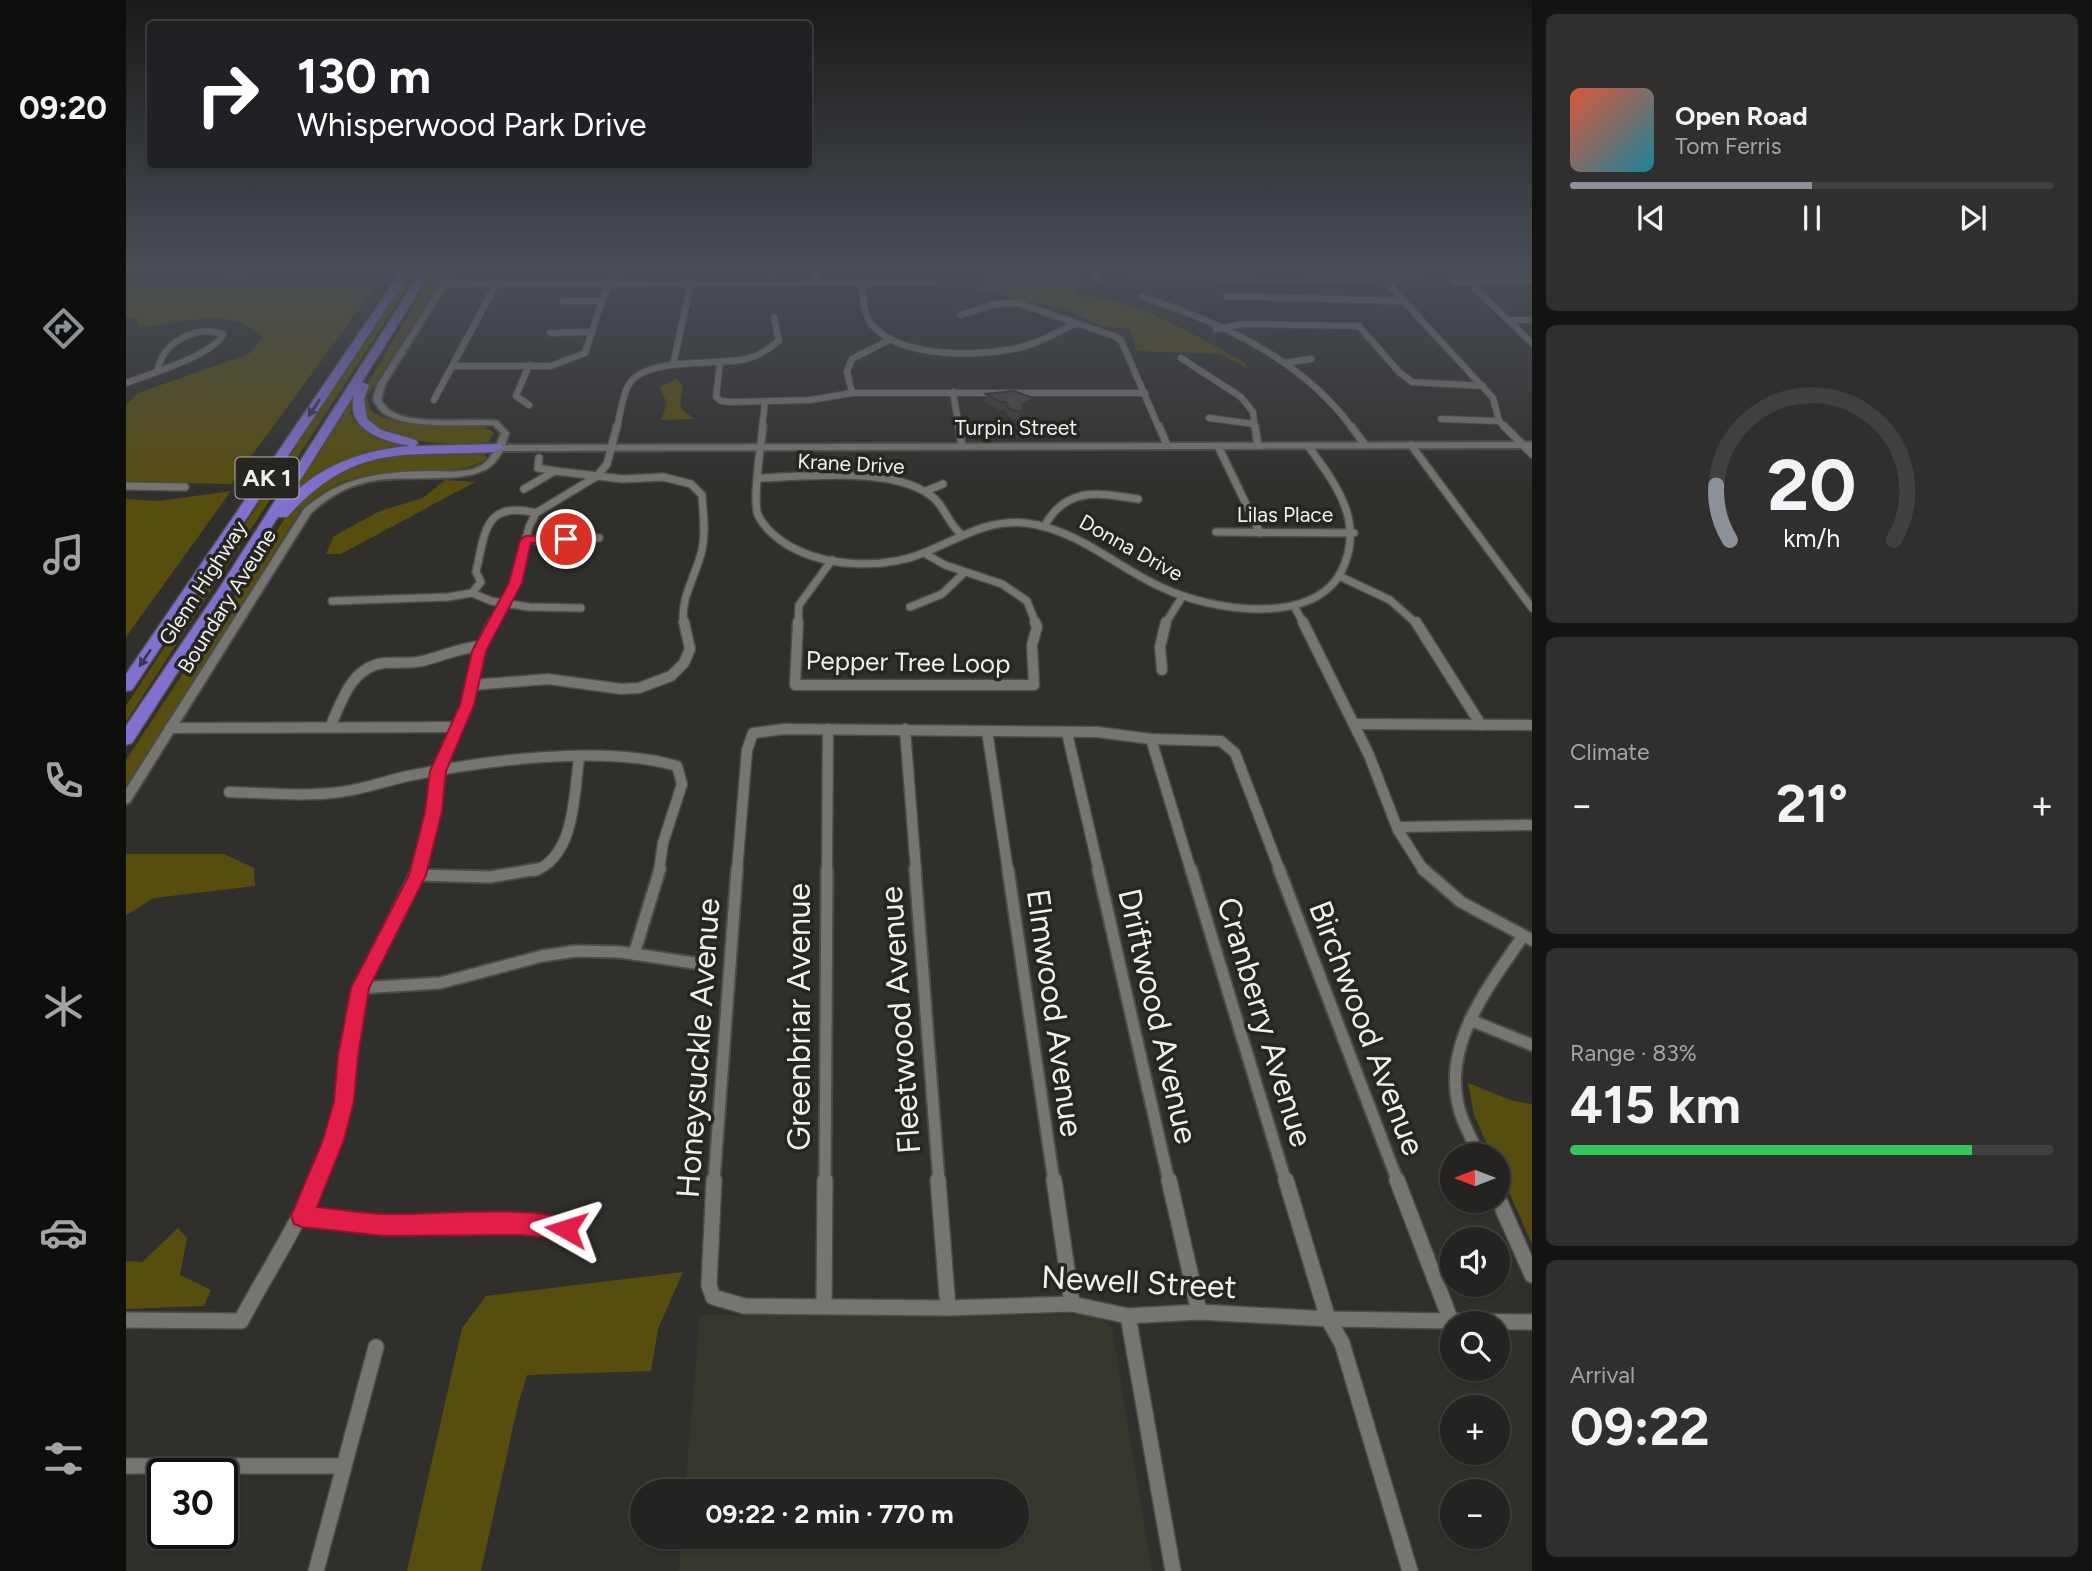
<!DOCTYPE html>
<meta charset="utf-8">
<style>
:root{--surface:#242321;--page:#302f2e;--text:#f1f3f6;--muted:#a3a4a5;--line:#41403f;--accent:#8c9099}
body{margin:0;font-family:Figtree,sans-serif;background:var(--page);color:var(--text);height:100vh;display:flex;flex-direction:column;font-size:26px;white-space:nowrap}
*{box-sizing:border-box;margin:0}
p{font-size:23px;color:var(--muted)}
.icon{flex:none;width:38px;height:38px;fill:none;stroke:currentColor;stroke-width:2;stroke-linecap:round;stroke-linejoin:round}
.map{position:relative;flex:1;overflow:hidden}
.details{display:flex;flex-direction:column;gap:14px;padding:14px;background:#141312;width:560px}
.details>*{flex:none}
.top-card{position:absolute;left:21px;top:21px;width:665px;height:147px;border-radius:7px;box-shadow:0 2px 5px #0004,0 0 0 2px var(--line);background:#202124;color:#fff;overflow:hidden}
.needle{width:46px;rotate:270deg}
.controls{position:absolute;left:1314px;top:1143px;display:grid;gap:14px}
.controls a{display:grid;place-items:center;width:70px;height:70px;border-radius:50%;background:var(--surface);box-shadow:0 2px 5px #0004,0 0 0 2px var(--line);font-size:35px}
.speed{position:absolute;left:21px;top:1458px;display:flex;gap:14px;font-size:35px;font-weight:700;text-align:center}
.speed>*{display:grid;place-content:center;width:91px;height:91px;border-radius:50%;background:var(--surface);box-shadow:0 2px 5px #0004,0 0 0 2px var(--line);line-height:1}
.speed .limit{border:4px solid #111;border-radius:10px;background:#fff;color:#111}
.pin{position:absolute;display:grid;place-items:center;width:60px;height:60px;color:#fff;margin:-30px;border:4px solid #fff;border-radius:50%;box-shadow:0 2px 7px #0007}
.me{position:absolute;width:77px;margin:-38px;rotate:276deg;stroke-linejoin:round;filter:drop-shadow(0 0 5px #0008)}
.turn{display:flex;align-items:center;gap:24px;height:147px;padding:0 35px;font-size:32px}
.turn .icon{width:91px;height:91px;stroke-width:2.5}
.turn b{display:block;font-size:49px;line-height:60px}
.big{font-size:52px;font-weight:700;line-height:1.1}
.details .tile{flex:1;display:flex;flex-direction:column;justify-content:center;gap:10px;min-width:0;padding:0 24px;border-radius:10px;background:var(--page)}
.details .dial{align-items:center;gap:0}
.dial svg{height:182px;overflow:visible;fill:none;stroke:var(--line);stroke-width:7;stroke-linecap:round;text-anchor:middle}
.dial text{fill:var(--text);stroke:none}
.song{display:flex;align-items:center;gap:21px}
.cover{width:84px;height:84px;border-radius:10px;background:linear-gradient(135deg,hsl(10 70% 55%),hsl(190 70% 35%))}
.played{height:7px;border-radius:4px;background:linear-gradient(90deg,var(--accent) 50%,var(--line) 50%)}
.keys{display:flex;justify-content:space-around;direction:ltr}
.heat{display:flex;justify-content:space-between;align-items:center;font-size:38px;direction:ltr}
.charge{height:10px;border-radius:5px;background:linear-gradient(90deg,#34c759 83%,var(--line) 0)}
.trip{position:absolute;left:504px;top:1479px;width:399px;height:70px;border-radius:35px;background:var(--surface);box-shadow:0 2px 5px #0004,0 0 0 2px var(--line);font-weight:700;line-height:70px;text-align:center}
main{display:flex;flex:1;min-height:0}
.menu{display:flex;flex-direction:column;width:126px;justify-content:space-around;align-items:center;background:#0e0e0d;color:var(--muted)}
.menu .icon{width:49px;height:49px}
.menu .active{color:var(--accent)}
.menu b{font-size:32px;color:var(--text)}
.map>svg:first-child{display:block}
.built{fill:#38372d}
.green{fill:#574d0f}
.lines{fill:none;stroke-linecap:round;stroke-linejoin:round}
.minor-far4-casing{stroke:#4c4b48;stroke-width:8}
.minor-far3-casing{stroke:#4c4b48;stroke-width:10}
.minor-far2-casing{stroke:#4c4b48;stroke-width:13}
.minor-far1-casing{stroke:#4c4b48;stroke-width:15}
.minor-casing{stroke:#4c4b48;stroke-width:18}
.tertiary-casing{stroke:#4c4b48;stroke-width:4}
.motorway-casing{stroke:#4c4b48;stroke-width:3}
.minor-far4{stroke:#767571;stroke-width:6}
.minor-far3{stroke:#767571;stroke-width:7}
.minor-far2{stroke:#767571;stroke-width:10}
.minor-far1{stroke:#767571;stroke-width:11}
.minor{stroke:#767571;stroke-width:15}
.tertiary{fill:#767571;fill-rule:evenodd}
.motorway{fill:#8170cd;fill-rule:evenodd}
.wall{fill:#3d3c39}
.shaded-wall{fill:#32312e}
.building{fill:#474642;stroke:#32312e;stroke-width:2}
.oneway{fill:#3d384d}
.route{fill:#e11d48;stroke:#92132f;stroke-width:2}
.labels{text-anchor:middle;stroke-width:7;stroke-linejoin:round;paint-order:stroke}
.far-street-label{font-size:21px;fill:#efefec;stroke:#262522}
.shield{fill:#262522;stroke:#b3b2af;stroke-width:2}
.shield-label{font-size:24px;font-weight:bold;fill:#efefec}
.street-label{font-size:26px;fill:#efefec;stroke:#262522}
.near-street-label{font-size:32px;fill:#efefec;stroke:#262522}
</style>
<main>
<nav class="menu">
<b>09:20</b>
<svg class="icon active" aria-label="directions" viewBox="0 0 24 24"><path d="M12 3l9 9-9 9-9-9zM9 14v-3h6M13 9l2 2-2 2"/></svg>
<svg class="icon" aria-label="music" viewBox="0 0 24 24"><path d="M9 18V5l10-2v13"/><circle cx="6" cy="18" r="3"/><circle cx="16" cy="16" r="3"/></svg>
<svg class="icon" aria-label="phone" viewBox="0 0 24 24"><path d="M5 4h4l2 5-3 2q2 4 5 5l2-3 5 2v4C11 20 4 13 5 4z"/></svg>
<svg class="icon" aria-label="climate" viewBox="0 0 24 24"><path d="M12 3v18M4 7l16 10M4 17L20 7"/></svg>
<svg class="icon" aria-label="car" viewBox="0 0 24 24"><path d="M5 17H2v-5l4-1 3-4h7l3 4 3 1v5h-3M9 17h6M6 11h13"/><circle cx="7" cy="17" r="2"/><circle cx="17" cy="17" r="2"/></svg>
<svg class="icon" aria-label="filters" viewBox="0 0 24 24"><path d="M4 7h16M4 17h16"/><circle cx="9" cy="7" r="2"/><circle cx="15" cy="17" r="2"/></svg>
</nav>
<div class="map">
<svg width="1406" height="1571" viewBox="0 0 1406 1571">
<rect width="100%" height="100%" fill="#302f2c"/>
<!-- built -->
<g class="built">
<polygon points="0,270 267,270 257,285 0,285"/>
<polygon points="574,1315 968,1315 986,1327 1026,1571 553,1571 555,1537 891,1536 891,1491 559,1491"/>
</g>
<!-- green -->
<g class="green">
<path d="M309,270h12l-77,122 -3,4 4,15c34,22 74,10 112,15l11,7 -5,9c-28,5 -81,1 -106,-11 -9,-4 -15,-12 -21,-19l3,-24z"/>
<path d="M869,270h87v12l-6,10 4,4c56,2 116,40 164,66l3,6 -27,-14 -83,-3 -7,-23 -26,-1 -39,-18 -59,-12 -5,-6 -29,1z"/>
<polygon points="983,270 1073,270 1093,277 1076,270 1107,270 1097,276 1115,273 1114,270 1126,270 1132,280 1219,277 1213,270 1286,270 1296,280 1320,281 1334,286 1012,282 997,273 983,272"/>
<polygon points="1337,270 1406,270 1406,279 1352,279 1345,278"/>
<polygon points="283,280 285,282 0,722 0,706 278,282"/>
<path d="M0,286l243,2 4,2 -142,194 -105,-2v-77l12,-12 111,-39 14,-18c-40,-33 -80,-10 -125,-9l-1,-8 -11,-3z"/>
<polygon points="550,379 557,386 554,407 568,419 535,420 541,403 533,387"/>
<path d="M225,401v13c16,28 50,30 79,33 -62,3 -88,6 -137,47z"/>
<path d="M356,452l5,5c-13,20 -94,12 -121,18 -25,5 -48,17 -66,36l-174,279v-30l159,-242 45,-44 47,-19z"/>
<polygon points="319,480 349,482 215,554 200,554 208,536 254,511 297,498"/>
<polygon points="105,491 0,637 0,499 33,501"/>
<polygon points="98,854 128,868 129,886 28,898 0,915 0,854"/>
<polygon points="1342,1083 1387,1101 1406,1104 1406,1244 1372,1168 1372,1155 1366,1155 1348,1115"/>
<polygon points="52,1228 61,1238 54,1275 85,1290 78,1306 0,1309 0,1261 16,1262"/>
<polygon points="557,1272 532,1329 525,1371 401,1375 392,1405 355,1571 281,1571 336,1328 360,1296"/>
</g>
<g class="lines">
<!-- minor-far4 casing -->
<g class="minor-far4-casing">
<g id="minor-far4">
<polyline points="690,270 690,283"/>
<polyline points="967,270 971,280"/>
<polyline points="1331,270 1343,281"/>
<polyline points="646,282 647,270"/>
<polyline points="1328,282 1406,281"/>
<path d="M736,283c1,13 1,31 10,42 29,34 110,32 150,22 20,-5 37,-16 55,-24"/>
<polyline points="318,284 808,283"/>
<polyline points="1262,284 1367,398 1373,421 1380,428"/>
<polyline points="1350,289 1406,343"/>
<polyline points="1100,296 1276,301"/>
<path d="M1016,297c77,24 162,64 210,131"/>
<polyline points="437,301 476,301"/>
<polyline points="835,315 869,304 892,303 988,336 995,340 1033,428"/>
<polyline points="1382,320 1406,320"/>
<polyline points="1090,329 1117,324 1233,326 1273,372 1286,382 1357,386"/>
<polyline points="424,333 465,332"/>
<polyline points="1055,358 1115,397 1127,412 1129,428"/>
<polyline points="594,363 590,397 595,401 605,402 684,400 726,393 1019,393"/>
<polyline points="1158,363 1185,359"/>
<polyline points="403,365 390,396 403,405"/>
<polyline points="547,365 565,283"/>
<polyline points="328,366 425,366 459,353 476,301 490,270"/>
<path d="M0,383c21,-8 90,-29 97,-49 -27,-9 -58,7 -65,34"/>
<polyline points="827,392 833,428"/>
<polyline points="726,393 721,371 726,359 765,339"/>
<polyline points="308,400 370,284"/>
<polyline points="1083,418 1128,424"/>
<polyline points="1315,419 1373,421"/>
<path d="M491,428c3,-13 5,-31 11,-42 15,-30 90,-20 118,-27 13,-3 23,-10 33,-18l-5,-24"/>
<polyline points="636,428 639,402"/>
</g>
</g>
<!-- minor-far3 casing -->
<g class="minor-far3-casing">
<g id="minor-far3">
<path d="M637,426c-2,19 -11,74 -5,89 5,11 15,20 25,27 39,26 101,28 143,10 34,-14 61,-33 100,-29 53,7 90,44 137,65 47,22 151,40 179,-18 23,-48 -6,-86 -34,-124"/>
<polyline points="833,426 836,446"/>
<polyline points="1033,426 1041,445"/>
<polyline points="1129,426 1132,445"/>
<polyline points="1225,426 1239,445"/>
<polyline points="1378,426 1406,454"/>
<polyline points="1285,445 1406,608"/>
<polyline points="1092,446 1134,533"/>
<polyline points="413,458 412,468 429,471"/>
<path d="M632,478c48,-1 132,-12 172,17 14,9 17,27 30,38"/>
<polyline points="0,486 59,487"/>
<path d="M398,489l31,-18 68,8 40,-2 28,7 11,11c1,18 4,37 0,55 -5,23 -23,50 -18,74"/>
<polyline points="800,491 817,484"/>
<path d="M919,525c22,-39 54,-32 93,-26"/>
<polyline points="1090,532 1228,533"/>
<polyline points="400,540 473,538"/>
<polyline points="798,553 819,565 876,584 901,601 910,624"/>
<polyline points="1213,576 1264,600 1291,624"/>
<path d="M346,593l9,-11 -5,-10c9,-39 8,-72 60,-59"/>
<polyline points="206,601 322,597 346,593 365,601 403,607 455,608"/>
<polyline points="1168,606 1178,624"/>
<polyline points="784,607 816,594 839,572"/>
<polyline points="366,624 389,583 403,527 410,513 471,476 481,464 491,426"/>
<polyline points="672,624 673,605 706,560"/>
<polyline points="1039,624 1056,597"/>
</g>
</g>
<!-- minor-far2 casing -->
<g class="minor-far2-casing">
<g id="minor-far2">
<polyline points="672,622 669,685 908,685 906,645 911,627 909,622"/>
<polyline points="1177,622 1243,755 1272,830 1298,871"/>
<polyline points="1290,622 1355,725"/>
<polyline points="1036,670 1034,647 1040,622"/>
<polyline points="347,685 422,679 495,689 513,688 545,676 558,663 564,649 558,622"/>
<polyline points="1229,724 1406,725"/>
<path d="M204,727c12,-26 21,-60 54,-64 12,-1 26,1 38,-2 20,-5 38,-13 59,-15"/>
<polyline points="44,728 330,727"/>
<polyline points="779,729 790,871"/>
<polyline points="861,731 882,871"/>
<polyline points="941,733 973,871"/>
<polyline points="1025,739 1065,871"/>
<path d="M103,792c37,1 75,5 112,0 23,-3 44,-11 67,-16 76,-15 194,-32 269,-10l5,18 -19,59 -4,28"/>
<polyline points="1272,827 1406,825"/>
<polyline points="292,871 307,812 312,771 341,705 353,651 367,622"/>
<path d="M408,871c41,-14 40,-76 45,-113"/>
<polyline points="611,871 621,750 627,733 658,729 971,732 1025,739 1095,741 1109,753 1154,871"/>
<polyline points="701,871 702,729"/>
</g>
</g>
<!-- minor-far1 casing -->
<g class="minor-far1-casing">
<g id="minor-far1">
<polyline points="789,869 813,1182"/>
<polyline points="882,869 928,1182"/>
<polyline points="972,869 1043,1182"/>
<polyline points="1065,869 1160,1182"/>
<polyline points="1153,869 1272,1182"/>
<polyline points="1297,869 1335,902 1406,940"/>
<polyline points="291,875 364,877 412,869"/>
<polyline points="508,954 534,869"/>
<polyline points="234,988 314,983 416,956 450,951 494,952 568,963"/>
<polyline points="1344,1020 1406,1045"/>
<path d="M1353,1155c-8,-18 -19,-36 -22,-56 -11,-60 34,-116 66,-163"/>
<polyline points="190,1182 208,1140 218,1101 222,1056 234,988 292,869"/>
<polyline points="588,1182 611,869"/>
<polyline points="699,1182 701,869"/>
</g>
</g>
<!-- minor casing -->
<g class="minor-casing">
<g id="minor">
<polyline points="588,1180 583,1285 587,1297 618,1306 822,1308 946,1304 1002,1316 1073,1312 1202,1319 1325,1321"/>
<polyline points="812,1180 822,1308"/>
<polyline points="928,1180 946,1304"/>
<polyline points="1043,1180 1073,1312"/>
<polyline points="1160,1180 1202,1319 1216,1343 1284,1571"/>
<polyline points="1271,1180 1325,1321"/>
<polyline points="1372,1198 1406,1275"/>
<polyline points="176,1216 258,1225 396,1224 440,1229"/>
<polyline points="698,1305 699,1180"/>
<polyline points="1002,1316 1047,1571"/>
<path d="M0,1320l115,1c25,-48 55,-92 76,-141"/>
<polyline points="1325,1321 1406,1322"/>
<polyline points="0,1466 218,1466"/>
<polyline points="190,1571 250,1347"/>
</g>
</g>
<!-- tertiary casing -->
<g class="tertiary-casing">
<path id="tertiary" d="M324,270h6l-71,115 -4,15c1,2 6,8 7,9 22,18 82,8 110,12l11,12 -4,12 1027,-3v6l-1029,3c-5,8 -10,15 -18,19 -28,14 -84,4 -118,12 -22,5 -40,16 -56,31l-181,289 -4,2v-15l178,-280c38,-33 76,-37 125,-38 17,0 38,3 53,-6 11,-7 14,-20 19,-32l-8,-8c-30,-1 -85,5 -110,-12 -4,-3 -7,-8 -10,-13l4,-15z"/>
</g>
<!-- motorway casing -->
<g class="motorway-casing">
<g id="motorway">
<polygon points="276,270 286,270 6,690 0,691 0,674"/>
<path d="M296,270h10l-70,112 7,3 -5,14 3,20 14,11 35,10 2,3 -3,3 84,-2 6,4 -13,4c-92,5 -136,-10 -205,65h-9l-146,226 -6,2v-19l94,-139zM228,395c-9,35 29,46 56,51 -46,4 -88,18 -121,52z"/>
</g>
</g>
<!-- minor-far4 -->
<use href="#minor-far4" class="minor-far4"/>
<!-- minor-far3 -->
<use href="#minor-far3" class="minor-far3"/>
<!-- minor-far2 -->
<use href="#minor-far2" class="minor-far2"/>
<!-- minor-far1 -->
<use href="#minor-far1" class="minor-far1"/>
<!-- minor -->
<use href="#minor" class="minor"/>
<!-- tertiary -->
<use href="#tertiary" class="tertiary"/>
<!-- motorway -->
<use href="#motorway" class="motorway"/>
</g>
<!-- wall -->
<g class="wall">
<polygon points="92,270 184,270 179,276 94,277"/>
<polygon points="860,394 906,406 898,411 897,417 893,420 882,417 879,410 873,410 859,402"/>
</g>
<!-- shaded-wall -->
<g class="shaded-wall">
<polygon points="177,270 184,270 179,276"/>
<polygon points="907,398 906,406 898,411 897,417 893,420 894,412 897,404"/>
</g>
<!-- building -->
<polygon class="building" points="888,391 907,398 897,404 898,409 894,412 883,409 880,402 874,402 860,394"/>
<!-- one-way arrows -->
<defs><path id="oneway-solid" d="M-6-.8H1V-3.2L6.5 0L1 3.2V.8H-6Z" transform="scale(1.75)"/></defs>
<g class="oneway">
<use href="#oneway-solid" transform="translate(188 408) rotate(124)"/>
<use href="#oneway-solid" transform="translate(19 658) rotate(124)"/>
</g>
<!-- sky -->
<linearGradient id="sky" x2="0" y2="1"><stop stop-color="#1a1a18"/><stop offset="0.55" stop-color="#484d56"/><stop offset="1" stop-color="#484d56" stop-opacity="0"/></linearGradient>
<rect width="1406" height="490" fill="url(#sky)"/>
<!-- route -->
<path class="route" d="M400,536l40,-1 7,4 -7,4h-35l-9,40 -36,68 -12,54 -28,66 -4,41 -16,63 -57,113 -11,68 -4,45 -10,39 -27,67c23,2 46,7 69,7 48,1 147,-10 187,7l4,8 -4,8 -7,3 -44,-5 -138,1 -82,-9 -8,-3 -3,-8 32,-76 11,-39 4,-45 13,-68 58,-113 16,-63 5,-41 30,-66 12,-54 37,-68 11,-43z"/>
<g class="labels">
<!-- far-street labels -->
<g class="far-street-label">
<text x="890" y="435">Turpin Street</text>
<text transform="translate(725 464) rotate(3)" y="7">Krane Drive</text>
<text x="1159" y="522">Lilas Place</text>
<text transform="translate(1005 548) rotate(29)" y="7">Donna Drive</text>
<text transform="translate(77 583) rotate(-57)" y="7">Glenn Highway</text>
<text transform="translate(101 601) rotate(-58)" y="7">Boundary Aveune</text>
</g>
<!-- shield labels -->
<rect class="shield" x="109.5" y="457.5" width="63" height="41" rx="5"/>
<g class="shield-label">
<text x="141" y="486">AK 1</text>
</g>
<!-- street labels -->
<g class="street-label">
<text transform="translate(782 662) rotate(1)" y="9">Pepper Tree Loop</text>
</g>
<!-- near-street labels -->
<g class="near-street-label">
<text transform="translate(929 1013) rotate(82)" y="11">Elmwood Avenue</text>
<text transform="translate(1032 1016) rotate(77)" y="11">Driftwood Avenue</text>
<text transform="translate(673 1017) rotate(-90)" y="11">Greenbriar Avenue</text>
<text transform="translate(774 1020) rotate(-94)" y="11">Fleetwood Avenue</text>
<text transform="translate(1139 1022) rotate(73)" y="11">Cranberry Avenue</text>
<text transform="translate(1241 1028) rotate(69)" y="11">Birchwood Avenue</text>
<text transform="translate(572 1048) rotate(-86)" y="11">Honeysuckle Avenue</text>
<text transform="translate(1013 1282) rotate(3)" y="11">Newell Street</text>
</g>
</g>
</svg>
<div class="controls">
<a><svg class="needle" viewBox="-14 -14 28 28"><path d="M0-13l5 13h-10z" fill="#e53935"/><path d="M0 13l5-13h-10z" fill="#a3a4a5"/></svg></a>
<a><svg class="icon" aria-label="sound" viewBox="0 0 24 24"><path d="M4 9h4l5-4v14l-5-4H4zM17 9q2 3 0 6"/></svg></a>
<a><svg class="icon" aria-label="search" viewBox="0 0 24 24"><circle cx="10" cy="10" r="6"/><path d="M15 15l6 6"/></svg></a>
<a>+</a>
<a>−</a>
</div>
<div class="speed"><div class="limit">30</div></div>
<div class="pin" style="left:440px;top:539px;background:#d93025"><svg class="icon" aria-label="arrive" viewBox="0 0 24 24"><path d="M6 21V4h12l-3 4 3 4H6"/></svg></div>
<svg class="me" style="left:440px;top:1229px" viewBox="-20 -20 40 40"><path d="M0-17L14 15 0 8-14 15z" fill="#e11d48" stroke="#fff" stroke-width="4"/></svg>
<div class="trip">09:22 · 2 min · 770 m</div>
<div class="top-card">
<div class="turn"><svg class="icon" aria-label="right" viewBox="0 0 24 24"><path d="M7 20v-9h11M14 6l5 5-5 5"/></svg><div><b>130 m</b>Whisperwood Park Drive</div></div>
</div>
</div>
<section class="details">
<div class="tile">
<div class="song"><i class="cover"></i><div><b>Open Road</b><p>Tom Ferris</p></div></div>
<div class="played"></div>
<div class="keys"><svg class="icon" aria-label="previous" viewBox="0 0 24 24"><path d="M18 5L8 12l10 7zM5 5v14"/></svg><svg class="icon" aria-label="pause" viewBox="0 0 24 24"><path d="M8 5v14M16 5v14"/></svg><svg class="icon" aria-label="next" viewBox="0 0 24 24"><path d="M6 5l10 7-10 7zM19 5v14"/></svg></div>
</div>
<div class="tile dial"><svg viewBox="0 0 100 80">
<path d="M14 69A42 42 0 1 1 86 69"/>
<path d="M14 69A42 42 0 0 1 8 45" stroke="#8c9099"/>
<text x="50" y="56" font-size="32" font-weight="700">20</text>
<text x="50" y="72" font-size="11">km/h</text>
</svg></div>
<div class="tile"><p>Climate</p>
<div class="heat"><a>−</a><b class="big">21°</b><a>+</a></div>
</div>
<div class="tile"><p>Range · 83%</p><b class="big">415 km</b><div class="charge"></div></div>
<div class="tile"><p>Arrival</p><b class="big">09:22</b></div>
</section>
</main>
